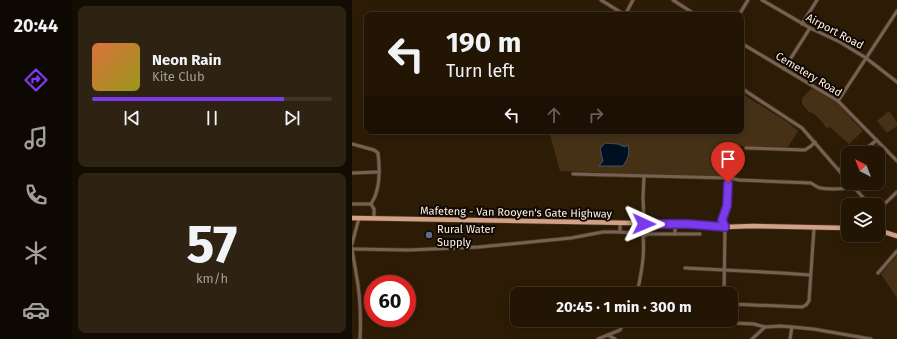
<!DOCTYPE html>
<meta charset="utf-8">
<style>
:root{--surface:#221504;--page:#2e2213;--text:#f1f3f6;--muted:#a29f9a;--line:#3f3426;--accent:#7c3aed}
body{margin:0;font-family:"Fira Sans",sans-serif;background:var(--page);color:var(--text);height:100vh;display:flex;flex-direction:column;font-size:15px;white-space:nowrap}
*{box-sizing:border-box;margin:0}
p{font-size:13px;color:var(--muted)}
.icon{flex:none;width:22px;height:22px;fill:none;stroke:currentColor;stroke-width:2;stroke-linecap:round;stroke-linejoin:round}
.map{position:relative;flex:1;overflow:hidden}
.side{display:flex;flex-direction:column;gap:6px;padding:6px;background:#130c02;width:280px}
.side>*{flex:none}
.hud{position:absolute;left:12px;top:12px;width:380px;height:122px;border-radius:8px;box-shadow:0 2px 10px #0003,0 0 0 1px var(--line);background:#221504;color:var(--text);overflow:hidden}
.needle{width:26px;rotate:318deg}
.buttons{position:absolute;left:489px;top:146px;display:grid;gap:8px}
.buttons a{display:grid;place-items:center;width:44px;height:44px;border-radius:8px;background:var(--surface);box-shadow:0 2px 10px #0003,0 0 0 1px var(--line);font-size:20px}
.speed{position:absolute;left:12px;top:275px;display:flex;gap:8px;font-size:20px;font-weight:700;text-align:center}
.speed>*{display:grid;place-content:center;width:52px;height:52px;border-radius:50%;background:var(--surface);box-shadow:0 2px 10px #0003,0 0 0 1px var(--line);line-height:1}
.speed .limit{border:6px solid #d22;background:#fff;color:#111}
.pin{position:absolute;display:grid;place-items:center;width:34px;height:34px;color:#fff;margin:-41px -17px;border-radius:50% 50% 50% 0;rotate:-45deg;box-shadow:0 0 4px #0007}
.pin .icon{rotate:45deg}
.me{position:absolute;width:44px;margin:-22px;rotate:91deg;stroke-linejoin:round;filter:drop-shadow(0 0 3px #0008)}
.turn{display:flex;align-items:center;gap:14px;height:84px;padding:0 16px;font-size:18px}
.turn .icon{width:52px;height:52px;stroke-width:2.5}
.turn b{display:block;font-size:28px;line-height:34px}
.lanes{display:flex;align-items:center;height:38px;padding:0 16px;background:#0003;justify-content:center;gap:20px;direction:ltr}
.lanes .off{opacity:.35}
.side .widget{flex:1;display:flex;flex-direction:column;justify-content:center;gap:6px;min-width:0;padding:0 14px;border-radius:8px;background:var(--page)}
.side .dial{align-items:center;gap:0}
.dial b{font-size:52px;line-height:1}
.song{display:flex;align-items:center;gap:12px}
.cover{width:48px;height:48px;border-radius:6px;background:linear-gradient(135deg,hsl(20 70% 55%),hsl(60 70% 35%))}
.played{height:4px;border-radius:2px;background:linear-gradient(90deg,var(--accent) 80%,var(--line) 80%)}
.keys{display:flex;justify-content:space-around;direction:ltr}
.trip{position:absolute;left:158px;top:287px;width:228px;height:40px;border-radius:8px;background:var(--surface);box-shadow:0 2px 10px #0003,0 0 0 1px var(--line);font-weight:700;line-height:40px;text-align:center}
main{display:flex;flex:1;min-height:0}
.tabs{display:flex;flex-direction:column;width:72px;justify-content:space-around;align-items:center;background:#0e0802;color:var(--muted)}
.tabs .icon{width:28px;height:28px}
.tabs .current{color:var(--accent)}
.tabs b{font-size:18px;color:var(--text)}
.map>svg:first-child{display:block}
.green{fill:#463117}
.water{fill:#000e21;stroke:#4c525c}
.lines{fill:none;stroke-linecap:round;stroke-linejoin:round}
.minor-casing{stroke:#463620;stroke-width:4.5}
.primary-casing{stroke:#463620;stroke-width:6}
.minor{stroke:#786053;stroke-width:3}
.primary{stroke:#d3a186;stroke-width:4.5}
.route-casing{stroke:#51269a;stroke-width:10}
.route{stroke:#7c3aed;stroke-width:7}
.service-dot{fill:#5c6f8a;stroke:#0f0802;stroke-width:1.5}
.labels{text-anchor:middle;stroke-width:4;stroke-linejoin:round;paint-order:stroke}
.street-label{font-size:11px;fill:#fdf1e4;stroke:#0f0802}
.poi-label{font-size:11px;fill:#fdf1e4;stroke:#0f0802;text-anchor:start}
</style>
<main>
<nav class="tabs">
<b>20:44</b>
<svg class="icon current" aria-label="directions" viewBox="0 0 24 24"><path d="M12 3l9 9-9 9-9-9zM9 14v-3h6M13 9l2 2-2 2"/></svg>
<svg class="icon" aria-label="music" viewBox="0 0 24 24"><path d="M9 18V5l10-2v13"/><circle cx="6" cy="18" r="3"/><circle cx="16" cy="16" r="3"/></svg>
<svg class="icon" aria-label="phone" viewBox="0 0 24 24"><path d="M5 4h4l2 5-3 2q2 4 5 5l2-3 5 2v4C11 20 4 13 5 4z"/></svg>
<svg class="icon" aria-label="climate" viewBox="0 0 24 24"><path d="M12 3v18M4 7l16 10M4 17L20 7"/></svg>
<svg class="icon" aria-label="car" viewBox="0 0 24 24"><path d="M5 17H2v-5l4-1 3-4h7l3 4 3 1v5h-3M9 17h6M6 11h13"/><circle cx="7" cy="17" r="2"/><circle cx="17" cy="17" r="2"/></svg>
</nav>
<section class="side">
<div class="widget">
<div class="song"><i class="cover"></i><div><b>Neon Rain</b><p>Kite Club</p></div></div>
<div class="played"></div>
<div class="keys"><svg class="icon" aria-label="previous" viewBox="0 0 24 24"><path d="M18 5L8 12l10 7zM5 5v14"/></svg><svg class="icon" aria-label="pause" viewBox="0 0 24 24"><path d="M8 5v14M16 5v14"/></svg><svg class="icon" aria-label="next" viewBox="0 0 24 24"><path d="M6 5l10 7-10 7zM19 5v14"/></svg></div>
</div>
<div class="widget dial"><b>57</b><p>km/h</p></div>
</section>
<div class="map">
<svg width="545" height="339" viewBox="0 0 545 339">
<rect width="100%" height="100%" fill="#2d1c05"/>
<!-- green -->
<g class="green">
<path d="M460,88l25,15 26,28 -14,13 -19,-17 -3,1c-5,-5 -10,-15 -18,-16l-7,-8v-6z"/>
<polygon points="389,93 437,123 446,131 436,147 380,146 380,163 373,163 373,177 208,171 197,131 389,131"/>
<polygon points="537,111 545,122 545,126 535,133 525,121"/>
<polygon points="545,255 545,298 529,274"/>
</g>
<!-- water -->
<path class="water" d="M253,143l13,1 7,3 3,-2c2,8 0,14 -5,21h-24l4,-5 -3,-12z"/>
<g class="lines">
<!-- minor casing -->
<g class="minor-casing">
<g id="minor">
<polyline points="249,0 273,15"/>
<polyline points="321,0 344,15"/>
<polyline points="410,0 458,28 488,42 514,58 545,82"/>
<polyline points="273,15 281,0"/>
<polyline points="387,15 396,0"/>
<polyline points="450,24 465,0"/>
<polyline points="389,43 486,101 545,161"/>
<polyline points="432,69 458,28"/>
<polyline points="389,88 450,128 496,181"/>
<polyline points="486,101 545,11"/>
<path d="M0,144l22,6 4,3c2,16 2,38 -7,51"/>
<polyline points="394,148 453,150 459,146 463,142"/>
<polyline points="508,153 525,140"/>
<polyline points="487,170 496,163"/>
<polyline points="0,173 27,172"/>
<path d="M221,174l156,4 10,2 72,3c3,2 6,4 9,5 7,1 27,2 32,-2"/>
<polyline points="498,183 518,205"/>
<polyline points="0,204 19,204"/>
<polyline points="19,204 22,209 22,218"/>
<polyline points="526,210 545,192"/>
<polyline points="526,217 529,230"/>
<polyline points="292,224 291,197 292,177"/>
<path d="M268,232l20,2 3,2c2,20 -2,38 -6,58"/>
<polyline points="323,234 323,224"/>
<polyline points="291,236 297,234 348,234"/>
<polyline points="0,244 7,218"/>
<path d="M0,248c1,9 3,17 4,25 4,20 5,46 4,66"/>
<polyline points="0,249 57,250 127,247 219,238 251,232 268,232 268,223"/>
<polyline points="333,268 430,273 458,275"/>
<polyline points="526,273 545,251"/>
<polyline points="372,294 373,227 370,219 375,206 377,178"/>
<polyline points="379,304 450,307 454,305 457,301 462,228"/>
<polyline points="322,320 402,324 413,327 429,326 461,329 519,339"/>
<polyline points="256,335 263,339"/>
<polyline points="246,339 268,330 274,320"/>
<polyline points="400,339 413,327"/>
<polyline points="438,339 440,327"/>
</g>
</g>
<!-- primary casing -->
<g class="primary-casing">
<g id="primary">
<polyline points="0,218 336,224 373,227 401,226 496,228"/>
<polyline points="526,230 545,236"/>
</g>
</g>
<!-- minor -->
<use href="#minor" class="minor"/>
<!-- primary -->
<use href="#primary" class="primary"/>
</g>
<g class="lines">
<!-- route casing -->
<g class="route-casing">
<polyline id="route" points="292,224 336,224 373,227 370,220 375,206 376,183"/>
</g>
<!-- route -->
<use href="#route" class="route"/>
</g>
<!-- markers -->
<circle class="service-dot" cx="77" cy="235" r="4"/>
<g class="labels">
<!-- street labels -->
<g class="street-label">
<text transform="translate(483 31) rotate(28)" y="4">Airport Road</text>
<text transform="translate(457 74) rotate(31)" y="4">Cemetery Road</text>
<text transform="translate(164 212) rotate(1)" y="4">Mafeteng - Van Rooyen's Gate Highway</text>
</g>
<!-- poi labels -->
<g class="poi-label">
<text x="85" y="233">Rural Water<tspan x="85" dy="13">Supply</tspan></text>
</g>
</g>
</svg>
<div class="buttons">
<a><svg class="needle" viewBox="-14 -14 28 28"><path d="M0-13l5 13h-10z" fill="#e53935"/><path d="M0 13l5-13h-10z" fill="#a29f9a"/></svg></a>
<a><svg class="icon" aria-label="layers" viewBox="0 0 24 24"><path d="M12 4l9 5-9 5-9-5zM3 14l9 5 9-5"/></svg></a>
</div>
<div class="speed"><div class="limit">60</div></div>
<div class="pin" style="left:376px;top:183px;background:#d93025"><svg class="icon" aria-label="arrive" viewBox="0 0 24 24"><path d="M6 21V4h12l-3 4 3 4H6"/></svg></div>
<svg class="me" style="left:292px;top:224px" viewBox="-20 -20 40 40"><path d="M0-17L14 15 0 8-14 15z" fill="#7c3aed" stroke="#fff" stroke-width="4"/></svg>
<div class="trip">20:45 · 1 min · 300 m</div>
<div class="hud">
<div class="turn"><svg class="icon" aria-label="left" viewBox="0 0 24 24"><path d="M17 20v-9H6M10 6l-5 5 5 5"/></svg><div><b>190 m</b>Turn left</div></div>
<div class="lanes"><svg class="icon" aria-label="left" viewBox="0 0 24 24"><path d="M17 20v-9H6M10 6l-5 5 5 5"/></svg><svg class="icon off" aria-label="ahead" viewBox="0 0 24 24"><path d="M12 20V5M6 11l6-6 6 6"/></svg><svg class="icon off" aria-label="right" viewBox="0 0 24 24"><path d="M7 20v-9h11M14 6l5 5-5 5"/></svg></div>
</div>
</div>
</main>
